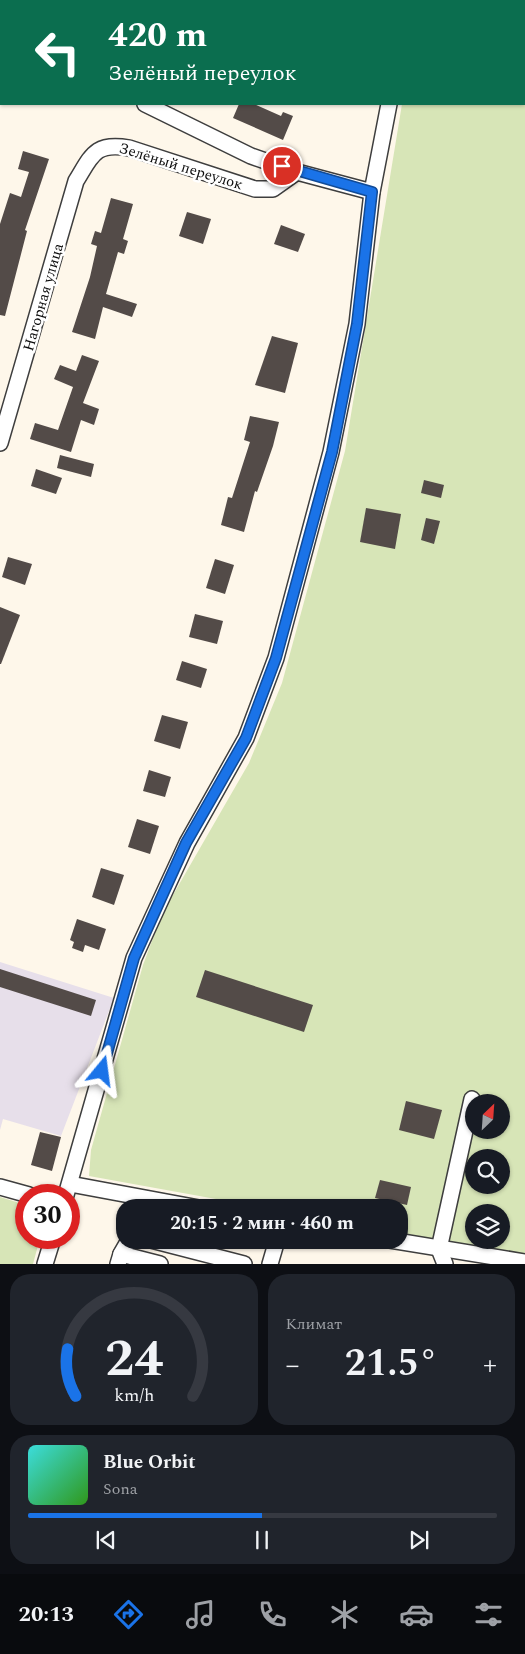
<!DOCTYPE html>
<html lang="ru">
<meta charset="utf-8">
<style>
:root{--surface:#171b24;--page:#20242c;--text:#f1f3f6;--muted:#9ea1a6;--line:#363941;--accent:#1a73e8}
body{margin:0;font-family:Spectral,serif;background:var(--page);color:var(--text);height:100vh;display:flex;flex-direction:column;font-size:19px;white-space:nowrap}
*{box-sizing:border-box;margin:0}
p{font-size:16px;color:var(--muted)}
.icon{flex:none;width:28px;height:28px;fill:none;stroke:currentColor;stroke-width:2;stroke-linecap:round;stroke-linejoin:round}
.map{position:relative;height:1264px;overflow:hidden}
.side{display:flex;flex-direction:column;gap:10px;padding:10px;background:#0d0f14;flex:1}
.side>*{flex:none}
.top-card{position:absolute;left:0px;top:0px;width:525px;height:105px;box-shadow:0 1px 4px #0004;background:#0b6e4f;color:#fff;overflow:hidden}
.needle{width:32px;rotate:25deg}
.controls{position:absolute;left:465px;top:1094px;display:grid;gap:10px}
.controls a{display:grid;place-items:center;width:45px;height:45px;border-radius:50%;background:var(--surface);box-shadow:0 1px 4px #0004;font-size:25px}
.speed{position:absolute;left:15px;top:1184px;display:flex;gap:10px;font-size:25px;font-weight:700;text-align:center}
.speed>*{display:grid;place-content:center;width:65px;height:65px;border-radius:50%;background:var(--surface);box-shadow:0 1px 4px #0004;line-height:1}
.speed .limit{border:8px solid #d22;background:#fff;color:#111}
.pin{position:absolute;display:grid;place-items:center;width:42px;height:42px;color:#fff;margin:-21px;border:2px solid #fff;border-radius:50%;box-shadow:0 1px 5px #0007}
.me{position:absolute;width:55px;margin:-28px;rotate:16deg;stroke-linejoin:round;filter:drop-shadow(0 0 4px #0008)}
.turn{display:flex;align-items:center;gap:18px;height:105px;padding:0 25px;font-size:22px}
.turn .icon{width:65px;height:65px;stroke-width:2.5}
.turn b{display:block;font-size:35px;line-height:42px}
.big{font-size:38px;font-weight:700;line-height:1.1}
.side .tile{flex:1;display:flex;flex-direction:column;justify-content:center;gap:8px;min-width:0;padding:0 18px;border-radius:20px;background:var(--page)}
.side .dial{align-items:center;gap:0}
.dial svg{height:130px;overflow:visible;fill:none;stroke:var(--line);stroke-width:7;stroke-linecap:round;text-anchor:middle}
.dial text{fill:var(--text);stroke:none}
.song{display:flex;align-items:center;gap:15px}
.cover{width:60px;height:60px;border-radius:8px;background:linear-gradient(135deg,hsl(180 70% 55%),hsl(110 70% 35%))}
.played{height:5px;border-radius:2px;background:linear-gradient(90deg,var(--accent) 50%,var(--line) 50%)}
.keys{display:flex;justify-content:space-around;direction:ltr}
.heat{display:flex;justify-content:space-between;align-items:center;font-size:28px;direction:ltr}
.side .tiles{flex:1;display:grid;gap:10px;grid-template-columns:1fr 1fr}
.tile:last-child{grid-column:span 2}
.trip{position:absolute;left:116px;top:1199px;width:292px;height:50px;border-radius:20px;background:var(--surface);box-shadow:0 1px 4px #0004;font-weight:700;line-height:50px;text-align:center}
.dock{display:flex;height:80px;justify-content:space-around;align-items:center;background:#090b0e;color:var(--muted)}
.dock .icon{width:35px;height:35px}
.dock .selected{color:var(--accent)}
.dock b{font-size:22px;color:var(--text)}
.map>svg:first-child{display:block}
.industrial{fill:#e7dfea}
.green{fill:#d7e5b7;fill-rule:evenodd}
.building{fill:#534b48}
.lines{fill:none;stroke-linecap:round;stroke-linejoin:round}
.minor-casing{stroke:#3e3e3e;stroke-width:18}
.minor{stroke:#fff;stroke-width:15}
.route-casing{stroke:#114b97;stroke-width:12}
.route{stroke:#1a73e8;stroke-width:9}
.labels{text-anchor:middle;stroke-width:5;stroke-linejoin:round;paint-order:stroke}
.street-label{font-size:15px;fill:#0b0b0b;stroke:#fff}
</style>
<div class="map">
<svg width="525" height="1264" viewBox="0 0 525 1264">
<rect width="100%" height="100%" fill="#fef7ea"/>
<!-- industrial -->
<polygon class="industrial" points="0,962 114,998 61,1136 3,1119 0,1130"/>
<!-- green -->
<g class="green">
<path d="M415,0h110v1256l-125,-23v-25l-140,-1 -171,-31 2,-26 52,-185 19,-51 87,-151 33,-80 63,-232 57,-347h122v-103zM474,1102h27v28h-27zM474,1158h27v27h-27zM474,1212h27v28h-27z"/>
<polygon points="0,1197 26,1205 26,1238 40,1238 33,1264 0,1264"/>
</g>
<!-- building -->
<g class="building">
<polygon points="239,104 254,104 281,116 283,112 293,116 283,140 233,118"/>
<polygon points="23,151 49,159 25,230 27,231 5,316 0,315 0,224 10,193 21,197 29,172 18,169"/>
<polygon points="111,198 133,204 123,239 128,241 124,254 118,252 106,294 137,304 132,317 103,307 95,339 72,332 90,277 97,246 91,244 95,231 101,233"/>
<polygon points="187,212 211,219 203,244 179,236"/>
<polygon points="281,225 305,234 298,252 274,244"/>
<polygon points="272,336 298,343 285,393 255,385"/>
<polygon points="82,355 99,361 83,403 99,409 94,425 81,420 71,452 30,439 35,423 58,430 73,387 54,379 60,365 76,371"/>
<polygon points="250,416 279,422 273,446 257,492 255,491 244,532 221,525 228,497 232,498 250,442 244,440"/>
<polygon points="60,455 94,464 91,477 57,468"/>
<polygon points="36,469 62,478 56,494 31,486"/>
<polygon points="424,480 444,485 441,498 421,493"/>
<polygon points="366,508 401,514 395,549 360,542"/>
<polygon points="426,518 440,521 434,544 421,540"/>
<polygon points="8,557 32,564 25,585 2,577"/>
<polygon points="215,559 234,565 225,594 206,588"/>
<polygon points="0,607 20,615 1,664 0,664"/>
<polygon points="195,614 223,621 217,644 189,637"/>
<polygon points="182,661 207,669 201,688 176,680"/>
<polygon points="162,715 188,722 180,749 154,741"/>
<polygon points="149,770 171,777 165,797 143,791"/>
<polygon points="137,819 159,826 150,854 128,847"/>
<polygon points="101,868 124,875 114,905 92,897"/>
<polygon points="77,919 106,929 99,950 85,945 83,952 72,948 74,942 70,940"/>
<polygon points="0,969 96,1000 91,1016 0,987"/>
<polygon points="205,970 313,1005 304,1032 196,997"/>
<polygon points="406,1101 442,1110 434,1139 399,1130"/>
<polygon points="40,1132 61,1137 52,1171 31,1165"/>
<polygon points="380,1180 411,1187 407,1205 375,1198"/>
</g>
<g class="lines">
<!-- minor casing -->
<g class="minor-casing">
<g id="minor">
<polyline points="128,1 128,0"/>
<polyline points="403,1 403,0"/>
<polyline points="0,5 1,6"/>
<polyline points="524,65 525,65"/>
<polyline points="145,104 251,156 297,172"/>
<path d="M0,443l76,-262c16,-26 19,-39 53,-33l126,41h18l24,-17 75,20"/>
<polyline points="70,1184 199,1208"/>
<polyline points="0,1187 29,1195"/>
<polyline points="66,1195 134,958 187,843 246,738 276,658 331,452 357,324 372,192 389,104"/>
<polyline points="151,1240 244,1264"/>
<polyline points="390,1240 525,1262"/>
<polyline points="121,1254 129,1240"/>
<polyline points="45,1264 53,1238"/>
<polyline points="118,1264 121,1254 160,1264"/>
<polyline points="270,1264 277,1240"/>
<polyline points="445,1264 439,1249 472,1099"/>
</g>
</g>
<!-- minor -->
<use href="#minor" class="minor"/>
</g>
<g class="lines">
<!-- route casing -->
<g class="route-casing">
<polyline id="route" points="102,1071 134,958 186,843 246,738 276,658 332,452 357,324 372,192 282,166"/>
</g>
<!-- route -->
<use href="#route" class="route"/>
</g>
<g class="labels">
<!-- street labels -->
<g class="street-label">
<text transform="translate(181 166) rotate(17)" y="5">Зелёный переулок</text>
<text transform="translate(43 297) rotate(-74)" y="5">Нагорная улица</text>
</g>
</g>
</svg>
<div class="controls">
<a><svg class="needle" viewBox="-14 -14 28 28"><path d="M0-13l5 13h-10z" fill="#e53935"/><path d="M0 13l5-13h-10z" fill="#9ea1a6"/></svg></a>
<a><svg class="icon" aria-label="search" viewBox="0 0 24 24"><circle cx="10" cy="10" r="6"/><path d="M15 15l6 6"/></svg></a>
<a><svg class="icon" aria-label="layers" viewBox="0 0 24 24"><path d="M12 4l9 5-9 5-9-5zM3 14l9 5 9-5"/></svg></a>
</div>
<div class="speed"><div class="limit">30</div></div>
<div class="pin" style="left:282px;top:166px;background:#d93025"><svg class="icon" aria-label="arrive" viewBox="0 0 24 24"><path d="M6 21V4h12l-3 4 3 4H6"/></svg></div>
<svg class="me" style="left:102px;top:1071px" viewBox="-20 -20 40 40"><path d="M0-17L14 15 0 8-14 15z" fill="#1a73e8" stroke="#fff" stroke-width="4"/></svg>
<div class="trip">20:15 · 2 мин · 460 m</div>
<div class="top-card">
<div class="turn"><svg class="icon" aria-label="left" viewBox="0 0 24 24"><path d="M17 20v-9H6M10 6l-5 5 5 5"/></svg><div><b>420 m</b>Зелёный переулок</div></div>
</div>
</div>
<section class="side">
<div class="tiles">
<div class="tile dial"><svg viewBox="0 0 100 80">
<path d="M14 69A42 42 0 1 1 86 69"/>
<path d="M14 69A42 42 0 0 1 9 40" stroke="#1a73e8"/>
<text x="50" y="56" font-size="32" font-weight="700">24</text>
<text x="50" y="72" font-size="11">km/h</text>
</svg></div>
<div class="tile"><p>Климат</p>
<div class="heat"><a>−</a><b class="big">21.5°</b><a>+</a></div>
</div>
<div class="tile">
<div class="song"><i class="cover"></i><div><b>Blue Orbit</b><p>Sona</p></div></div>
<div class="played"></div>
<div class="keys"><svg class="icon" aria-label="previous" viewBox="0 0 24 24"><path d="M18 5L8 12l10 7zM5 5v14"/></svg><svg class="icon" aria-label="pause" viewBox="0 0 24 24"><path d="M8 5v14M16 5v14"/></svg><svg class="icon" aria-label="next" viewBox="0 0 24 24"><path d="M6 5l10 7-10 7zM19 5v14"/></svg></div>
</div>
</div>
</section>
<nav class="dock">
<b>20:13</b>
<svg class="icon selected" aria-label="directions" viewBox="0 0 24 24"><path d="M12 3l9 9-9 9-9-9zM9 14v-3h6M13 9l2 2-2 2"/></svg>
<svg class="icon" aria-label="music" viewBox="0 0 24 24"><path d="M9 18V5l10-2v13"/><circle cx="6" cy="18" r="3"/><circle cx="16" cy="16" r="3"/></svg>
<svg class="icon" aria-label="phone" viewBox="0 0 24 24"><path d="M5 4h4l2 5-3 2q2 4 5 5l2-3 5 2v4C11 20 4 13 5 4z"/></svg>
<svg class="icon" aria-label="climate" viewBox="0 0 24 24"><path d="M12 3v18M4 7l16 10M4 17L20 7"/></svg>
<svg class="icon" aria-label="car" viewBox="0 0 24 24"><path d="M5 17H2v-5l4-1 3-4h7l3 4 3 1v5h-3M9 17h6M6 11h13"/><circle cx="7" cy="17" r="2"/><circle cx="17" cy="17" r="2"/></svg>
<svg class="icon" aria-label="filters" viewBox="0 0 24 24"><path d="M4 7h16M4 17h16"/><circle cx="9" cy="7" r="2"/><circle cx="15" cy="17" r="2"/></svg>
</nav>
